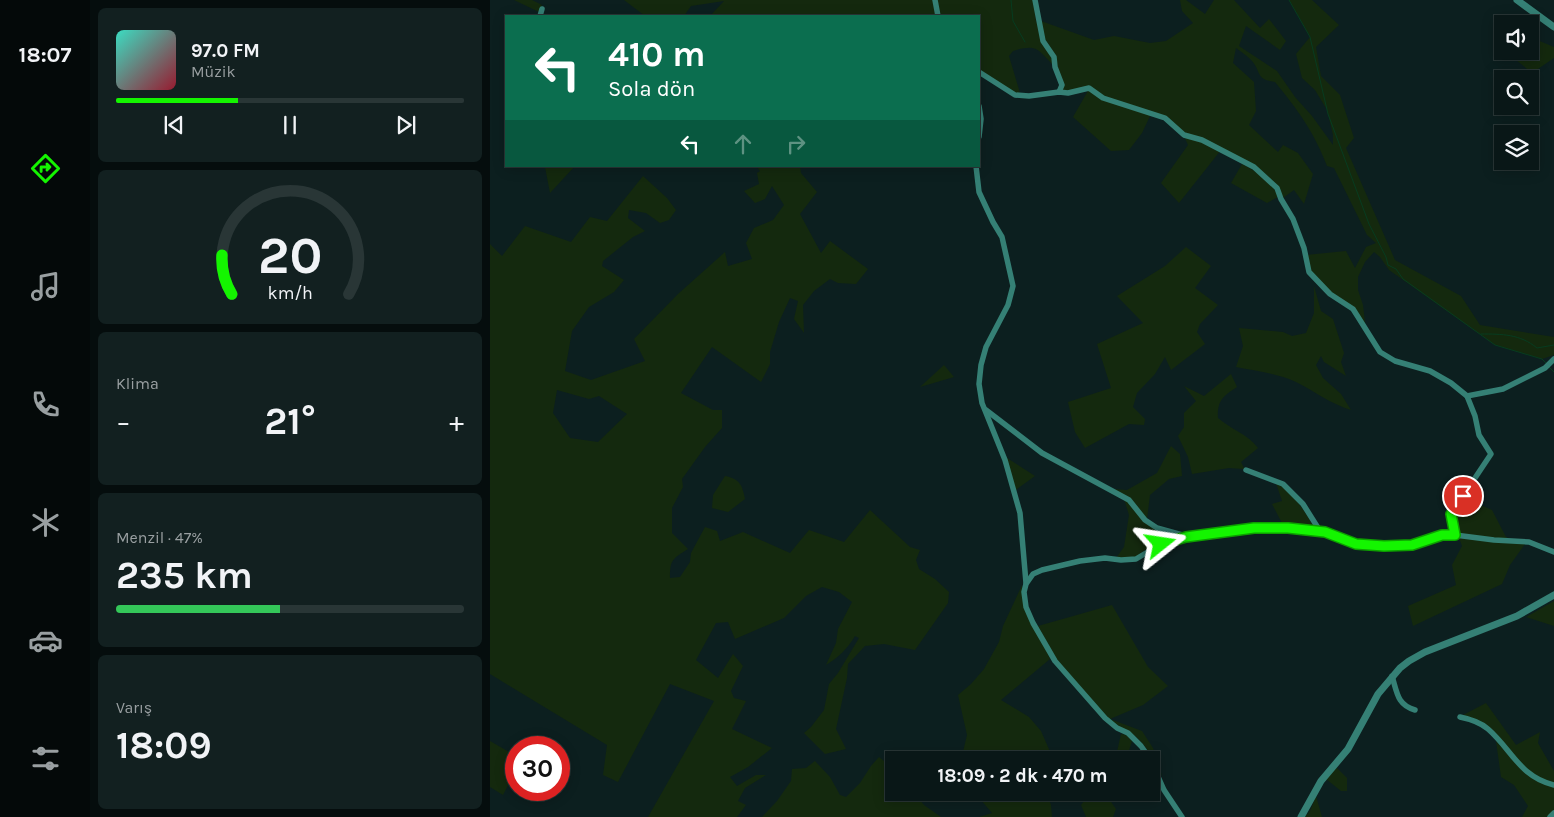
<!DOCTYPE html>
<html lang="tr">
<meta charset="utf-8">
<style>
:root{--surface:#091717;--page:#122020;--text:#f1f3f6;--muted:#999fa1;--line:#293636;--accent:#14f500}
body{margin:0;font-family:Karla,sans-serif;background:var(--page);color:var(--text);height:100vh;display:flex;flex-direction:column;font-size:19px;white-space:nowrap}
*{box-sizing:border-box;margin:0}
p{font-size:16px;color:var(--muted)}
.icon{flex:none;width:28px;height:28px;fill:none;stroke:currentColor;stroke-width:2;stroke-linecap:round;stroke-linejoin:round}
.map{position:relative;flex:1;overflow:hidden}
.sheet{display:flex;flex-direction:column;gap:8px;padding:8px;background:#050d0d;width:400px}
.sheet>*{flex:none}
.banner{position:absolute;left:15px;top:15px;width:475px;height:152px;border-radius:0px;box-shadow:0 2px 12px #0003,0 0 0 1px var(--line);background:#0b6e4f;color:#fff;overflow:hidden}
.fabs{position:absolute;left:1004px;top:15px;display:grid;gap:10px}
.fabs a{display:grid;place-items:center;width:45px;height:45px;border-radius:0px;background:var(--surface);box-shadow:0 2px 12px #0003,0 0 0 1px var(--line);font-size:25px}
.speed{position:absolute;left:15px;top:736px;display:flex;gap:10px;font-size:25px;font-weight:700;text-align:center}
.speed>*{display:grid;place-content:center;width:65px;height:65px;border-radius:50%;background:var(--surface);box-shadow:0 2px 12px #0003,0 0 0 1px var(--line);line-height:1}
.speed .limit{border:8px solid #d22;background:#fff;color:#111}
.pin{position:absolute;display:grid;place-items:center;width:42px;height:42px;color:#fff;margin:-21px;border:2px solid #fff;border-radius:50%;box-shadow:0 1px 5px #0007}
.me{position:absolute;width:55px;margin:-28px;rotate:75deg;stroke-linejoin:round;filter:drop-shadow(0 0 4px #0008)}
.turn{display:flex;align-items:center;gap:18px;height:105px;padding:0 20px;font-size:22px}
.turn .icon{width:65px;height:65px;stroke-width:2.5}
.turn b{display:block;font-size:35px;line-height:42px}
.lanes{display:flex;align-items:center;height:48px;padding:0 20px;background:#0003;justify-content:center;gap:25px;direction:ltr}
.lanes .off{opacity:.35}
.big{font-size:38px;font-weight:700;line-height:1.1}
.sheet .card{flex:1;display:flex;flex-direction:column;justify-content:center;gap:8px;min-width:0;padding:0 18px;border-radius:8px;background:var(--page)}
.sheet .dial{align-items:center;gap:0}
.dial svg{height:130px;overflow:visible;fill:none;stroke:var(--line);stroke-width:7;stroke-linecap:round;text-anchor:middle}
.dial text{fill:var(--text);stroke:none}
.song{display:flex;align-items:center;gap:15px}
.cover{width:60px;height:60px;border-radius:8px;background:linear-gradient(135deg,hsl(170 70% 55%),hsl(350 70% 35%))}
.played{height:5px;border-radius:2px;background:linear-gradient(90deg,var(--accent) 35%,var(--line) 35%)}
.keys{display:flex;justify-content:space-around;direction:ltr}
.heat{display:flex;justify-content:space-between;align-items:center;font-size:28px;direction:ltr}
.charge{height:8px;border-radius:4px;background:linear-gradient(90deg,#34c759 47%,var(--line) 0)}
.trip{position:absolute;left:395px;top:751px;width:275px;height:50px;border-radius:0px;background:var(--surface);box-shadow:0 2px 12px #0003,0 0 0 1px var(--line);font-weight:700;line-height:50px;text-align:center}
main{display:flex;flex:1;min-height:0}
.dock{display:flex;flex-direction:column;width:90px;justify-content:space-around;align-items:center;background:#040909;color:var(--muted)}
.dock .icon{width:35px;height:35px}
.dock .on{color:var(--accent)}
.dock b{font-size:22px;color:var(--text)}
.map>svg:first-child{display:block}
.green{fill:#14290e;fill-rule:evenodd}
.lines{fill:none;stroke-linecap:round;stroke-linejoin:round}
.stream{stroke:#073c20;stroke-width:1}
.minor{stroke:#358075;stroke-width:5.5}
.tertiary{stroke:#358075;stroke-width:7}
.route-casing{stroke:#0d9f00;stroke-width:12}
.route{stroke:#14f500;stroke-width:9}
</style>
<main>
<nav class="dock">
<b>18:07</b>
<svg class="icon on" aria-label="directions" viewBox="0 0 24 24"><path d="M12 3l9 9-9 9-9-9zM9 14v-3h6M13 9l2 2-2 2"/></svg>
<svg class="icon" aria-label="music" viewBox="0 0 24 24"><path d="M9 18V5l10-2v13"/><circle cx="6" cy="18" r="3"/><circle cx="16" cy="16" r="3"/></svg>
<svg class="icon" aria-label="phone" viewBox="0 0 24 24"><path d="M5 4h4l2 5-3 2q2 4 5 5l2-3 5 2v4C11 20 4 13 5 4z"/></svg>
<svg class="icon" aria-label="climate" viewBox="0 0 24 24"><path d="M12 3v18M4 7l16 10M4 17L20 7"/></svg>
<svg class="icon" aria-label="car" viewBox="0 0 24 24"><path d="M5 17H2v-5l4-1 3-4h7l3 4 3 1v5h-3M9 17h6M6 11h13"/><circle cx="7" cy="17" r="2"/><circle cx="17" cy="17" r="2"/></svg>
<svg class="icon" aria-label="filters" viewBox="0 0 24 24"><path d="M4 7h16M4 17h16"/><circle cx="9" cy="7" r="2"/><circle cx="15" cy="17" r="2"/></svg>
</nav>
<section class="sheet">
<div class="card">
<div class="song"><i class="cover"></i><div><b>97.0 FM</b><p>Müzik</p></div></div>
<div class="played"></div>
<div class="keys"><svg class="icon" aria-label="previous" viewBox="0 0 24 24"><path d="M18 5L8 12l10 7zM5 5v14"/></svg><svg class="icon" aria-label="pause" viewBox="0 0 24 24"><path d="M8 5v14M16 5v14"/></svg><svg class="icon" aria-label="next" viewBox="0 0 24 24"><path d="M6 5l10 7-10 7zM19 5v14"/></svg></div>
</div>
<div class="card dial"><svg viewBox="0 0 100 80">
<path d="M14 69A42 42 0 1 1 86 69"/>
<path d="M14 69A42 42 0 0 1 8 45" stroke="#14f500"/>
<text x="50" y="56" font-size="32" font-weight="700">20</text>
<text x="50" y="72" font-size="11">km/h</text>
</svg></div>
<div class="card"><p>Klima</p>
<div class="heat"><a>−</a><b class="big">21°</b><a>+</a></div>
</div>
<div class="card"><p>Menzil · 47%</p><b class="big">235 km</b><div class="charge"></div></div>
<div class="card"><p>Varış</p><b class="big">18:09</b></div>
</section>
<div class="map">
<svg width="1064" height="817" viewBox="0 0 1064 817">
<rect width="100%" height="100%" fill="#0c1f1f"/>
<!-- green -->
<g class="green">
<polygon points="24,0 42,0 52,5 49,12"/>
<polygon points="134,0 443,0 446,16 220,16 234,1 201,6 194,16 155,16"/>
<path d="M447,0h96l3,21 17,36v8c-16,-17 -17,-21 -40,-14l-4,5 11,37h-5l-36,-24v-53h-39z"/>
<path d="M690,0h6l19,14 9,-14h20l26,28 9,-9 17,22 -6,9 -34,-24 -7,20 38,25 18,26 17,19 21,29v-10l-6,-25 -12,-20 -13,-12 -6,-24 14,-17 -21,-37h23l27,25 -23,22 5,29 19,19 14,43 -8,10 49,112 66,36 19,29 74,12v18l-12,4 -47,-14 -106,-75 -9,-13 -6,-5 -9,10 -7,15v13l5,15 3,26 -13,-22 -23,-15 -21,-22 -3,-17 40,-4 9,17 11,-21 10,-4 -9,-8 -33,-67 -7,-2c-13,-34 -29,-56 -52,-84 -20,-3 -13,-9 -23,-21 -4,-5 -11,-9 -16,-13l-3,15 21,19 2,29 -7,14 29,27 5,-7 15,8 15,21 -9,30 -10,-14 -11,8 -4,-11 -25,-23 -33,-14 -42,53 -18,-20 27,-38c-6,-17 -20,-26 -37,-31l-9,19 -13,17 -18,1 -38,-34 16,-28 -28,2 -5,-35 -11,-17 -4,-18 53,19 20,-4 36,7 16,-2 27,-18 -11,-12z"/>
<polygon points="1040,37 1064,47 1064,58 1042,73 1015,51 1040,51"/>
<path d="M752,164c14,7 31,18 36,33l-11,6 -36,-20z"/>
<polygon points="53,166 85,166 60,193 55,167"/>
<path d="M266,166h44l1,7 16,19 -17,22 21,39 9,-12 38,28 -12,15 -18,-1 -8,-4 -16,12 -11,14 1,28 -10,-14 4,-18 -8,-3 -11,24 -9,30v12l-9,18 -49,-35 -31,46 32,17h9v18l-17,19 -23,32 1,8 -11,21v25l16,16c-16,10 -18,11 -18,29l10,-1 10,-15 1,-9 14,-26 12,4 3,10 23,-9 47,21 19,-23 35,12 26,-32 40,37 10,3 -4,10 3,9 16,10 14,13 -1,11 -33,47 -31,-6 -19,2 -17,18 -1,14 -11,51 10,20 -21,5 -21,-21 7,-6 13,-17 5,-26 9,-11 21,-35 -4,-2c-8,13 -16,21 -29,29l10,-22 2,-14 14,-27 -13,-10 -17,-5 -16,9 -22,22 -49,21 -7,-17 -12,1 -20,37 22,18 15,-24 10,12 -12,25 3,7 12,3 -14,28 40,19 -24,19 -18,10 7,9 19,-11h10l-21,13 -7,13 8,4 -9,12h-89l66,-116 -44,-17 -52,98 -15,-7 4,-30 -117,-71v-430l12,12 23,-30 46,16 19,-25 17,4 36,-45 24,22 9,12 -7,10 -9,3 -14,-10 -17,-3 -1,8 17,13 -12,6 -30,24 -1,5 22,14 -10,12 -25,15 -17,24 -7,40 26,9 54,-19 -11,-22 44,-45 47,-42 3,14 24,-7 -6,-16 8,-15 19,-8 11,-15 -12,-19 -7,13 -10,4 -11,-12 15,-7 -2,-11 3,-2zM67,390l32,9 10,-3 28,18 -29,28 -28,-4 -17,-25z"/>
<polygon points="696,247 721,266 705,288 728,305 710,324 707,332 715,344 681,370 675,357 665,374 647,393 643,407 655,419 654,425 639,424 595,448 585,432 578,402 621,388 607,344 653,323 627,296 675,266"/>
<path d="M824,286l7,25 12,8 11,34 -3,9 5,14 -22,-14 -3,-6 -5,9 7,13 18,16 10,16c-20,-6 -37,-19 -55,-28 -19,-9 -40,-11 -60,-15l7,-21 -4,-18 44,4 9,4 14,-3 8,-20z"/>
<polygon points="454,365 464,377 430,387"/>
<path d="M741,374l6,13c-14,9 -20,14 -19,31 12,11 30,16 40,30l-17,14 3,6 -1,1 -14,-1 -37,6 -4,-17 -10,-21 6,-9v-14l12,-12 -12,-15 20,10z"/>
<polygon points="681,446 690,454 692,476 679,479 660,495 657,519 623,489 637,490 667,473"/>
<polygon points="514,456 545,476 523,492"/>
<path d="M235,476c15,3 17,9 20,23l-17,13 -16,-4 1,-13z"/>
<path d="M786,483c18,9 29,30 40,46l-33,-4 -11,-21 10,-3z"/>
<polygon points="973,497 1002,510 1016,537 1035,544 1020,565 1012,584 923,626 918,606 966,585 962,565 972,546 961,514"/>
<path d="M634,499l33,30 20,8c-17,3 -29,8 -41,21h-20l8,-11 5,-32z"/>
<polygon points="532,585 532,594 560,659 511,700 539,717 551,731 562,756 560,760 471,760 477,735 468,695 481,684 494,669 509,642 513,626"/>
<polygon points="1064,601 1064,626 1036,617"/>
<path d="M622,605l36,62 20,19 -25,19 -33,14 32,12 11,17 9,28c-8,-16 -17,-35 -33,-44 -9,-6 -12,-6 -20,-13l-52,-59 -19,-34z"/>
<path d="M996,703l30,42 24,-13 -2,11 16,28v13c-8,-4 -18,-7 -25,-12 -25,-21 -30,-47 -66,-57z"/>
<polygon points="631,734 637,735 642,741 636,760 624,760 626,756"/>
<polygon points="0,741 26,756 26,770 13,795 0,787"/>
<path d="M1006,741c17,19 32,40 58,46v23l-7,7h-25l6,-11 -14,-21 -13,-8z"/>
<polygon points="389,757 404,769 404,792 424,793 434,805 451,817 272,817 287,801 301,781 302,769 316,768 325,761 340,777 350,795 356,797 370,783 381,766"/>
<polygon points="846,767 857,778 857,791 851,791 836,779"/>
<polygon points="601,792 620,793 619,799 626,809 623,817 596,817 591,805"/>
<polygon points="485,793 557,793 561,805 562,817 489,817 502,813"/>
<polygon points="826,796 832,817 815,817 820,811"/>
</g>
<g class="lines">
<!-- stream -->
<g class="stream">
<polyline points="521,0 523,21 535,42"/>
<polyline points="799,0 820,37 838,114 879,224 896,257 898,265 906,269 913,279 1005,345 1052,359 1057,364"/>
<path d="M991,334c21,0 39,0 56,14l17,-3"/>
<polyline points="1059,367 1064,372"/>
</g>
<!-- minor -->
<g class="minor">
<polyline points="445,0 448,16"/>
<polyline points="545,0 553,41 564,57 565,67 572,85 569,92"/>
<polyline points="50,16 52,9"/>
<polyline points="489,72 525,95 539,96 569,92 578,93 599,88 613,98 675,118 694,135 712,140 764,167 787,188 791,199 803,219 814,248 819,272 840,294 863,309 890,352 905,361 940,371 961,383 977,396 985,416 989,435 1001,454 961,514 965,535 1004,540 1039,542 1064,552"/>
<polyline points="489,106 491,119 489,137"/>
<polyline points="486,166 489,192 503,222 512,237 523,286 518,305 496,347 491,365 489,384 492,403 515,460 530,513 536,583"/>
<polyline points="977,396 1013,389 1055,368 1064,359"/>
<polyline points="496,410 552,453 639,500 655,520 667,528 696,536"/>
<polyline points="756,470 793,484 813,504 830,531"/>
<path d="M902,676c5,16 5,29 23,34"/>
<path d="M970,717c10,2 20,5 28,12 24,21 32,48 66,56"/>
<polyline points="661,760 651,746 638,733 627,728 615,718 565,661 543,623 536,607 534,592 536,584 543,574 552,570 590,561 615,558 631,560 646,559 671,544 696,537 764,528 798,528 835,532 865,545 894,546 922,545 952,535 965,535"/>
<polyline points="661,761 674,790 692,817"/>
<polyline points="1060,817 1064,813"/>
</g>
<!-- tertiary -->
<g class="tertiary">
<polyline points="1027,0 1064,27"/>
<polyline points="811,817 831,781 858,749 888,694 910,668 919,661 935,652 1027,616 1064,595"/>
</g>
</g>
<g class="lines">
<!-- route casing -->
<g class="route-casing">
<polyline id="route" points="671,544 696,537 764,528 798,528 835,532 866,544 894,546 922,545 952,535 965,535 961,514 973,496"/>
</g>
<!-- route -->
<use href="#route" class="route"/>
</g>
</svg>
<div class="fabs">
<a><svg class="icon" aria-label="sound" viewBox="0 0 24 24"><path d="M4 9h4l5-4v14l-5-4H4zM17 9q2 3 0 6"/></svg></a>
<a><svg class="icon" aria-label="search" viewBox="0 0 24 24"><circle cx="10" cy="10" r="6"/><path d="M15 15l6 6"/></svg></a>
<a><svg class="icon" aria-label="layers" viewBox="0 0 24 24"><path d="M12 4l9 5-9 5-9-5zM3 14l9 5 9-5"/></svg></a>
</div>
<div class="speed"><div class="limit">30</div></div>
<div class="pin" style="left:973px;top:496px;background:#d93025"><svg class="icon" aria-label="arrive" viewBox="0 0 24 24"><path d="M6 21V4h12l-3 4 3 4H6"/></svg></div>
<svg class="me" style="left:671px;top:544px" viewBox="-20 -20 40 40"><path d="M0-17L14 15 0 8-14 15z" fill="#14f500" stroke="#fff" stroke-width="4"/></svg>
<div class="trip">18:09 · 2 dk · 470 m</div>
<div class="banner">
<div class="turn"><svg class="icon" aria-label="left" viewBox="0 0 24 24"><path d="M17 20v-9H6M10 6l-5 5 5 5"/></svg><div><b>410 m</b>Sola dön</div></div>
<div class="lanes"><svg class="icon" aria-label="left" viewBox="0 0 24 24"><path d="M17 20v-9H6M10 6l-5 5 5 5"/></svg><svg class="icon off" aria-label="ahead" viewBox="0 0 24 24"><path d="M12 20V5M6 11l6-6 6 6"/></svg><svg class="icon off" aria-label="right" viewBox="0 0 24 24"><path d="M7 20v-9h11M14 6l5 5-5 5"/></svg></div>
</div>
</div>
</main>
